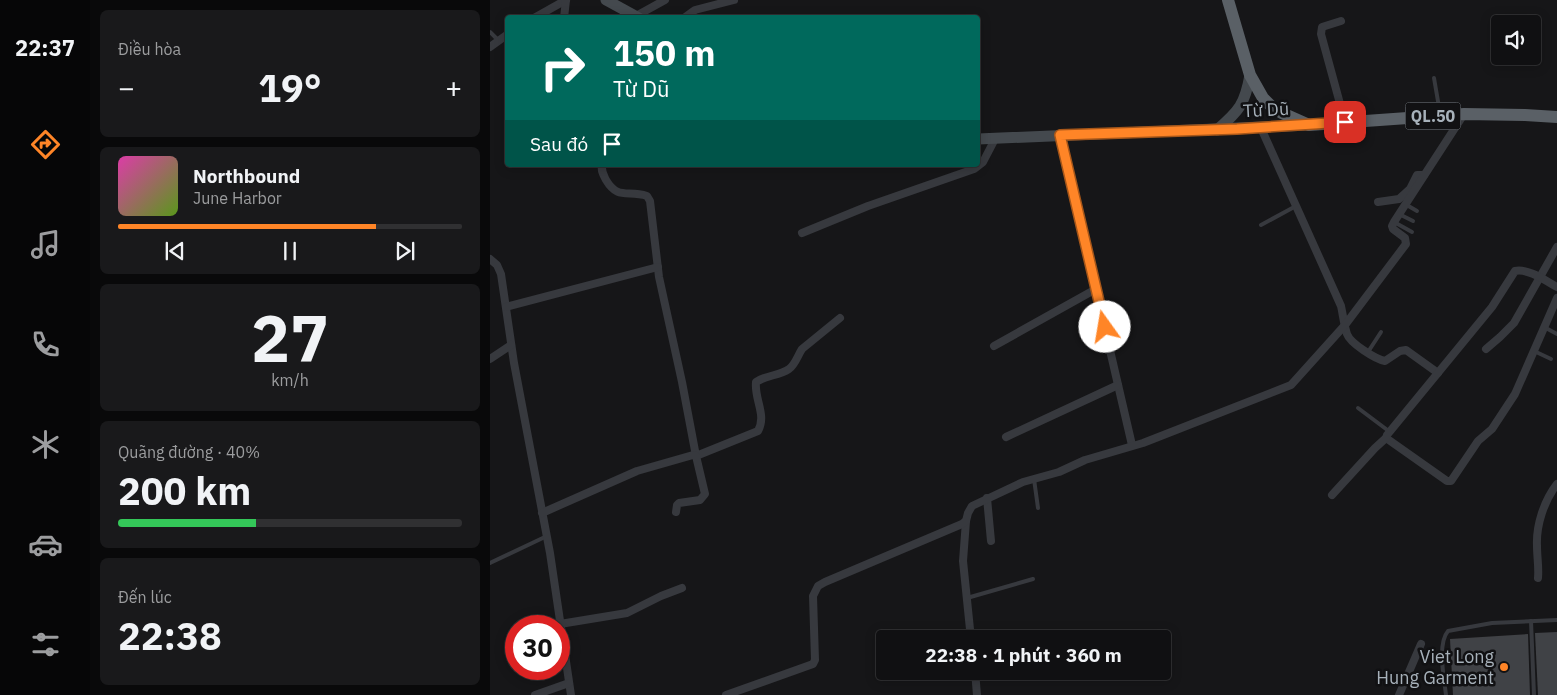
<!DOCTYPE html>
<html lang="vi">
<meta charset="utf-8">
<style>
:root{--surface:#101012;--page:#19191b;--text:#f1f3f6;--muted:#9c9d9f;--line:#303032;--accent:#ff8527}
body{margin:0;font-family:"IBM Plex Sans",sans-serif;background:var(--page);color:var(--text);height:100vh;display:flex;flex-direction:column;font-size:19px;white-space:nowrap}
*{box-sizing:border-box;margin:0}
p{font-size:16px;color:var(--muted)}
.icon{flex:none;width:28px;height:28px;fill:none;stroke:currentColor;stroke-width:2;stroke-linecap:round;stroke-linejoin:round}
.map{position:relative;flex:1;overflow:hidden}
.drawer{display:flex;flex-direction:column;gap:10px;padding:10px;background:#09090a;width:400px}
.drawer>*{flex:none}
.top-card{position:absolute;left:15px;top:15px;width:475px;height:152px;border-radius:5px;box-shadow:0 2px 12px #0003,0 0 0 1px var(--line);background:#00695c;color:#fff;overflow:hidden}
.tools{position:absolute;left:1001px;top:15px;display:grid;gap:10px}
.tools a{display:grid;place-items:center;width:50px;height:50px;border-radius:5px;background:var(--surface);box-shadow:0 2px 12px #0003,0 0 0 1px var(--line);font-size:25px}
.speed{position:absolute;left:15px;top:615px;display:flex;gap:10px;font-size:25px;font-weight:700;text-align:center}
.speed>*{display:grid;place-content:center;width:65px;height:65px;border-radius:50%;background:var(--surface);box-shadow:0 2px 12px #0003,0 0 0 1px var(--line);line-height:1}
.speed .limit{border:8px solid #d22;background:#fff;color:#111}
.pin{position:absolute;display:grid;place-items:center;width:42px;height:42px;color:#fff;margin:-21px;border-radius:10px;box-shadow:0 2px 8px #0006}
.me{position:absolute;width:55px;margin:-28px;rotate:347deg;stroke-linejoin:round;filter:drop-shadow(0 0 4px #0008)}
.turn{display:flex;align-items:center;gap:18px;height:105px;padding:0 25px;font-size:22px}
.turn .icon{width:65px;height:65px;stroke-width:2.5}
.turn b{display:block;font-size:35px;line-height:42px}
.then{display:flex;align-items:center;height:48px;padding:0 25px;background:#0003;gap:10px;font-size:19px}
.big{font-size:38px;font-weight:800;line-height:1.1}
.drawer .widget{flex:1;display:flex;flex-direction:column;justify-content:center;gap:8px;min-width:0;padding:0 18px;border-radius:8px;background:var(--page)}
.drawer .dial{align-items:center;gap:0}
.dial b{font-size:65px;line-height:1}
.song{display:flex;align-items:center;gap:15px}
.cover{width:60px;height:60px;border-radius:8px;background:linear-gradient(135deg,hsl(320 70% 55%),hsl(90 70% 35%))}
.played{height:5px;border-radius:2px;background:linear-gradient(90deg,var(--accent) 75%,var(--line) 75%)}
.keys{display:flex;justify-content:space-around;direction:ltr}
.heat{display:flex;justify-content:space-between;align-items:center;font-size:28px;direction:ltr}
.charge{height:8px;border-radius:4px;background:linear-gradient(90deg,#34c759 40%,var(--line) 0)}
.trip{position:absolute;left:386px;top:630px;width:295px;height:50px;border-radius:5px;background:var(--surface);box-shadow:0 2px 12px #0003,0 0 0 1px var(--line);font-weight:800;line-height:50px;text-align:center}
main{display:flex;flex:1;min-height:0}
.menu{display:flex;flex-direction:column;width:90px;justify-content:space-around;align-items:center;background:#060607;color:var(--muted)}
.menu .icon{width:35px;height:35px}
.menu .current{color:var(--accent)}
.menu b{font-size:22px;color:var(--text)}
.map>svg:first-child{display:block}
.building{fill:#404246}
.lines{fill:none;stroke-linecap:round;stroke-linejoin:round}
.service{stroke:#37393e;stroke-width:4}
.minor{stroke:#37393e;stroke-width:8}
.secondary{stroke:#44494e;stroke-width:11}
.trunk{stroke:#5a6066;stroke-width:12}
.route-casing{stroke:#a65619;stroke-width:12}
.route{stroke:#ff8527;stroke-width:9}
.poi-dot{fill:#ff8527;stroke:#111113;stroke-width:2}
.labels{text-anchor:middle;stroke-width:5;stroke-linejoin:round;paint-order:stroke}
.shield{fill:#111113;stroke:#7a8188;stroke-width:1}
.shield-label{font-size:16px;font-weight:bold;fill:#a7b1ba}
.street-label{font-size:18px;fill:#a7b1ba;stroke:#111113}
.poi-label{font-size:18px;fill:#a7b1ba;stroke:#111113;text-anchor:end}
</style>
<main>
<nav class="menu">
<b>22:37</b>
<svg class="icon current" aria-label="directions" viewBox="0 0 24 24"><path d="M12 3l9 9-9 9-9-9zM9 14v-3h6M13 9l2 2-2 2"/></svg>
<svg class="icon" aria-label="music" viewBox="0 0 24 24"><path d="M9 18V5l10-2v13"/><circle cx="6" cy="18" r="3"/><circle cx="16" cy="16" r="3"/></svg>
<svg class="icon" aria-label="phone" viewBox="0 0 24 24"><path d="M5 4h4l2 5-3 2q2 4 5 5l2-3 5 2v4C11 20 4 13 5 4z"/></svg>
<svg class="icon" aria-label="climate" viewBox="0 0 24 24"><path d="M12 3v18M4 7l16 10M4 17L20 7"/></svg>
<svg class="icon" aria-label="car" viewBox="0 0 24 24"><path d="M5 17H2v-5l4-1 3-4h7l3 4 3 1v5h-3M9 17h6M6 11h13"/><circle cx="7" cy="17" r="2"/><circle cx="17" cy="17" r="2"/></svg>
<svg class="icon" aria-label="filters" viewBox="0 0 24 24"><path d="M4 7h16M4 17h16"/><circle cx="9" cy="7" r="2"/><circle cx="15" cy="17" r="2"/></svg>
</nav>
<section class="drawer">
<div class="widget"><p>Điều hòa</p>
<div class="heat"><a>−</a><b class="big">19°</b><a>+</a></div>
</div>
<div class="widget">
<div class="song"><i class="cover"></i><div><b>Northbound</b><p>June Harbor</p></div></div>
<div class="played"></div>
<div class="keys"><svg class="icon" aria-label="previous" viewBox="0 0 24 24"><path d="M18 5L8 12l10 7zM5 5v14"/></svg><svg class="icon" aria-label="pause" viewBox="0 0 24 24"><path d="M8 5v14M16 5v14"/></svg><svg class="icon" aria-label="next" viewBox="0 0 24 24"><path d="M6 5l10 7-10 7zM19 5v14"/></svg></div>
</div>
<div class="widget dial"><b>27</b><p>km/h</p></div>
<div class="widget"><p>Quãng đường · 40%</p><b class="big">200 km</b><div class="charge"></div></div>
<div class="widget"><p>Đến lúc</p><b class="big">22:38</b></div>
</section>
<div class="map">
<svg width="1067" height="695" viewBox="0 0 1067 695">
<rect width="100%" height="100%" fill="#161618"/>
<!-- building -->
<g class="building">
<polygon points="1067,632 1067,695 1048,695 1045,633"/>
<polygon points="1038,634 1040,695 963,695 960,639"/>
</g>
<g class="lines">
<!-- service -->
<g class="service">
<polyline points="0,32 8,40"/>
<polyline points="944,78 950,113"/>
<polyline points="915,204 927,211"/>
<polyline points="909,214 923,221"/>
<polyline points="904,222 922,232"/>
<polyline points="771,225 806,206"/>
<polyline points="1054,327 1067,334"/>
<polyline points="1044,351 1061,359"/>
<polyline points="878,352 891,332"/>
<polyline points="868,408 900,432"/>
<polyline points="544,479 548,508"/>
<polyline points="0,563 57,536"/>
<polyline points="477,598 543,579"/>
<polyline points="1041,621 1044,695"/>
<path d="M956,695c-2,-17 -9,-51 2,-64l44,-8 65,-3"/>
</g>
<!-- minor -->
<g class="minor">
<polyline points="146,16 175,0"/>
<polyline points="44,18 76,0"/>
<polyline points="74,18 76,0"/>
<polyline points="194,18 205,10 244,0"/>
<polyline points="851,21 832,27 831,34 855,122"/>
<polyline points="0,47 18,34"/>
<path d="M771,128l80,178c2,9 3,19 6,28 3,9 28,25 38,27l15,-10 6,-1 32,23"/>
<polyline points="570,135 642,445"/>
<path d="M112,165c-1,6 1,9 4,15 12,20 21,10 41,16l3,5 9,76 23,105 14,74 62,-25c9,-16 -4,-32 -2,-49 10,-7 23,-6 33,-13 6,-4 9,-14 13,-20l38,-31"/>
<polyline points="888,202 909,199 920,189 927,175 934,175"/>
<polyline points="312,233 378,206 484,169 493,162 505,139"/>
<polyline points="0,259 7,265 11,274 24,363 60,553 81,695"/>
<polyline points="16,307 168,267"/>
<polyline points="504,346 606,289"/>
<polyline points="996,349 1010,337 1024,323 1067,247"/>
<polyline points="0,359 21,345"/>
<polyline points="516,437 628,385"/>
<polyline points="896,438 957,481 961,481 988,441 1002,429 1025,394 1067,298"/>
<path d="M842,495l43,-47 11,-10 1,-3 105,-128 23,-36c13,-3 31,10 42,16"/>
<polyline points="497,498 501,541"/>
<polyline points="52,513 147,471 203,455 206,456 215,494 210,500 189,503 187,505 186,512"/>
<polyline points="476,521 473,561 481,639"/>
<path d="M1048,578c1,-11 -1,-21 -1,-32 -1,-21 7,-45 20,-62"/>
<polyline points="70,624 137,613 171,596 192,588"/>
<polyline points="485,671 487,695"/>
<polyline points="45,695 79,683"/>
<polyline points="236,695 323,664 325,660 323,596 328,586 335,582 472,524 476,521 478,513 482,506 533,482 569,472 595,460 653,443 801,385 855,325 916,244 915,238 903,229 902,226 904,222 974,114"/>
<polyline points="909,695 931,644"/>
</g>
<!-- secondary -->
<g class="secondary">
<polyline points="116,0 149,18"/>
<path d="M727,130c22,-19 28,-26 33,-55"/>
<polyline points="488,139 819,125"/>
</g>
<!-- trunk -->
<polyline class="trunk" points="738,0 760,75 773,98 782,107 792,113 819,125 974,114 1035,115 1067,117"/>
</g>
<g class="lines">
<!-- route casing -->
<g class="route-casing">
<polyline id="route" points="615,327 570,135 747,129 855,122"/>
</g>
<!-- route -->
<use href="#route" class="route"/>
</g>
<!-- markers -->
<circle class="poi-dot" cx="1014" cy="667" r="5"/>
<g class="labels">
<!-- shield labels -->
<rect class="shield" x="915.5" y="102.5" width="55" height="27" rx="4"/>
<g class="shield-label">
<text x="943" y="122">QL.50</text>
</g>
<!-- street labels -->
<g class="street-label">
<text transform="translate(776 110) rotate(-3)" y="6">Từ Dũ</text>
</g>
<!-- poi labels -->
<g class="poi-label">
<text x="1004" y="663">Viet Long<tspan x="1004" dy="21">Hung Garment</tspan></text>
</g>
</g>
</svg>
<div class="tools">
<a><svg class="icon" aria-label="sound" viewBox="0 0 24 24"><path d="M4 9h4l5-4v14l-5-4H4zM17 9q2 3 0 6"/></svg></a>
</div>
<div class="speed"><div class="limit">30</div></div>
<div class="pin" style="left:855px;top:122px;background:#d93025"><svg class="icon" aria-label="arrive" viewBox="0 0 24 24"><path d="M6 21V4h12l-3 4 3 4H6"/></svg></div>
<svg class="me" style="left:615px;top:327px" viewBox="-20 -20 40 40"><circle r="19" fill="#fff"/><path d="M0-13L10 11 0 6-10 11z" fill="#ff8527"/></svg>
<div class="trip">22:38 · 1 phút · 360 m</div>
<div class="top-card">
<div class="turn"><svg class="icon" aria-label="right" viewBox="0 0 24 24"><path d="M7 20v-9h11M14 6l5 5-5 5"/></svg><div><b>150 m</b>Từ Dũ</div></div>
<div class="then">Sau đó<svg class="icon" aria-label="arrive" viewBox="0 0 24 24"><path d="M6 21V4h12l-3 4 3 4H6"/></svg></div>
</div>
</div>
</main>
